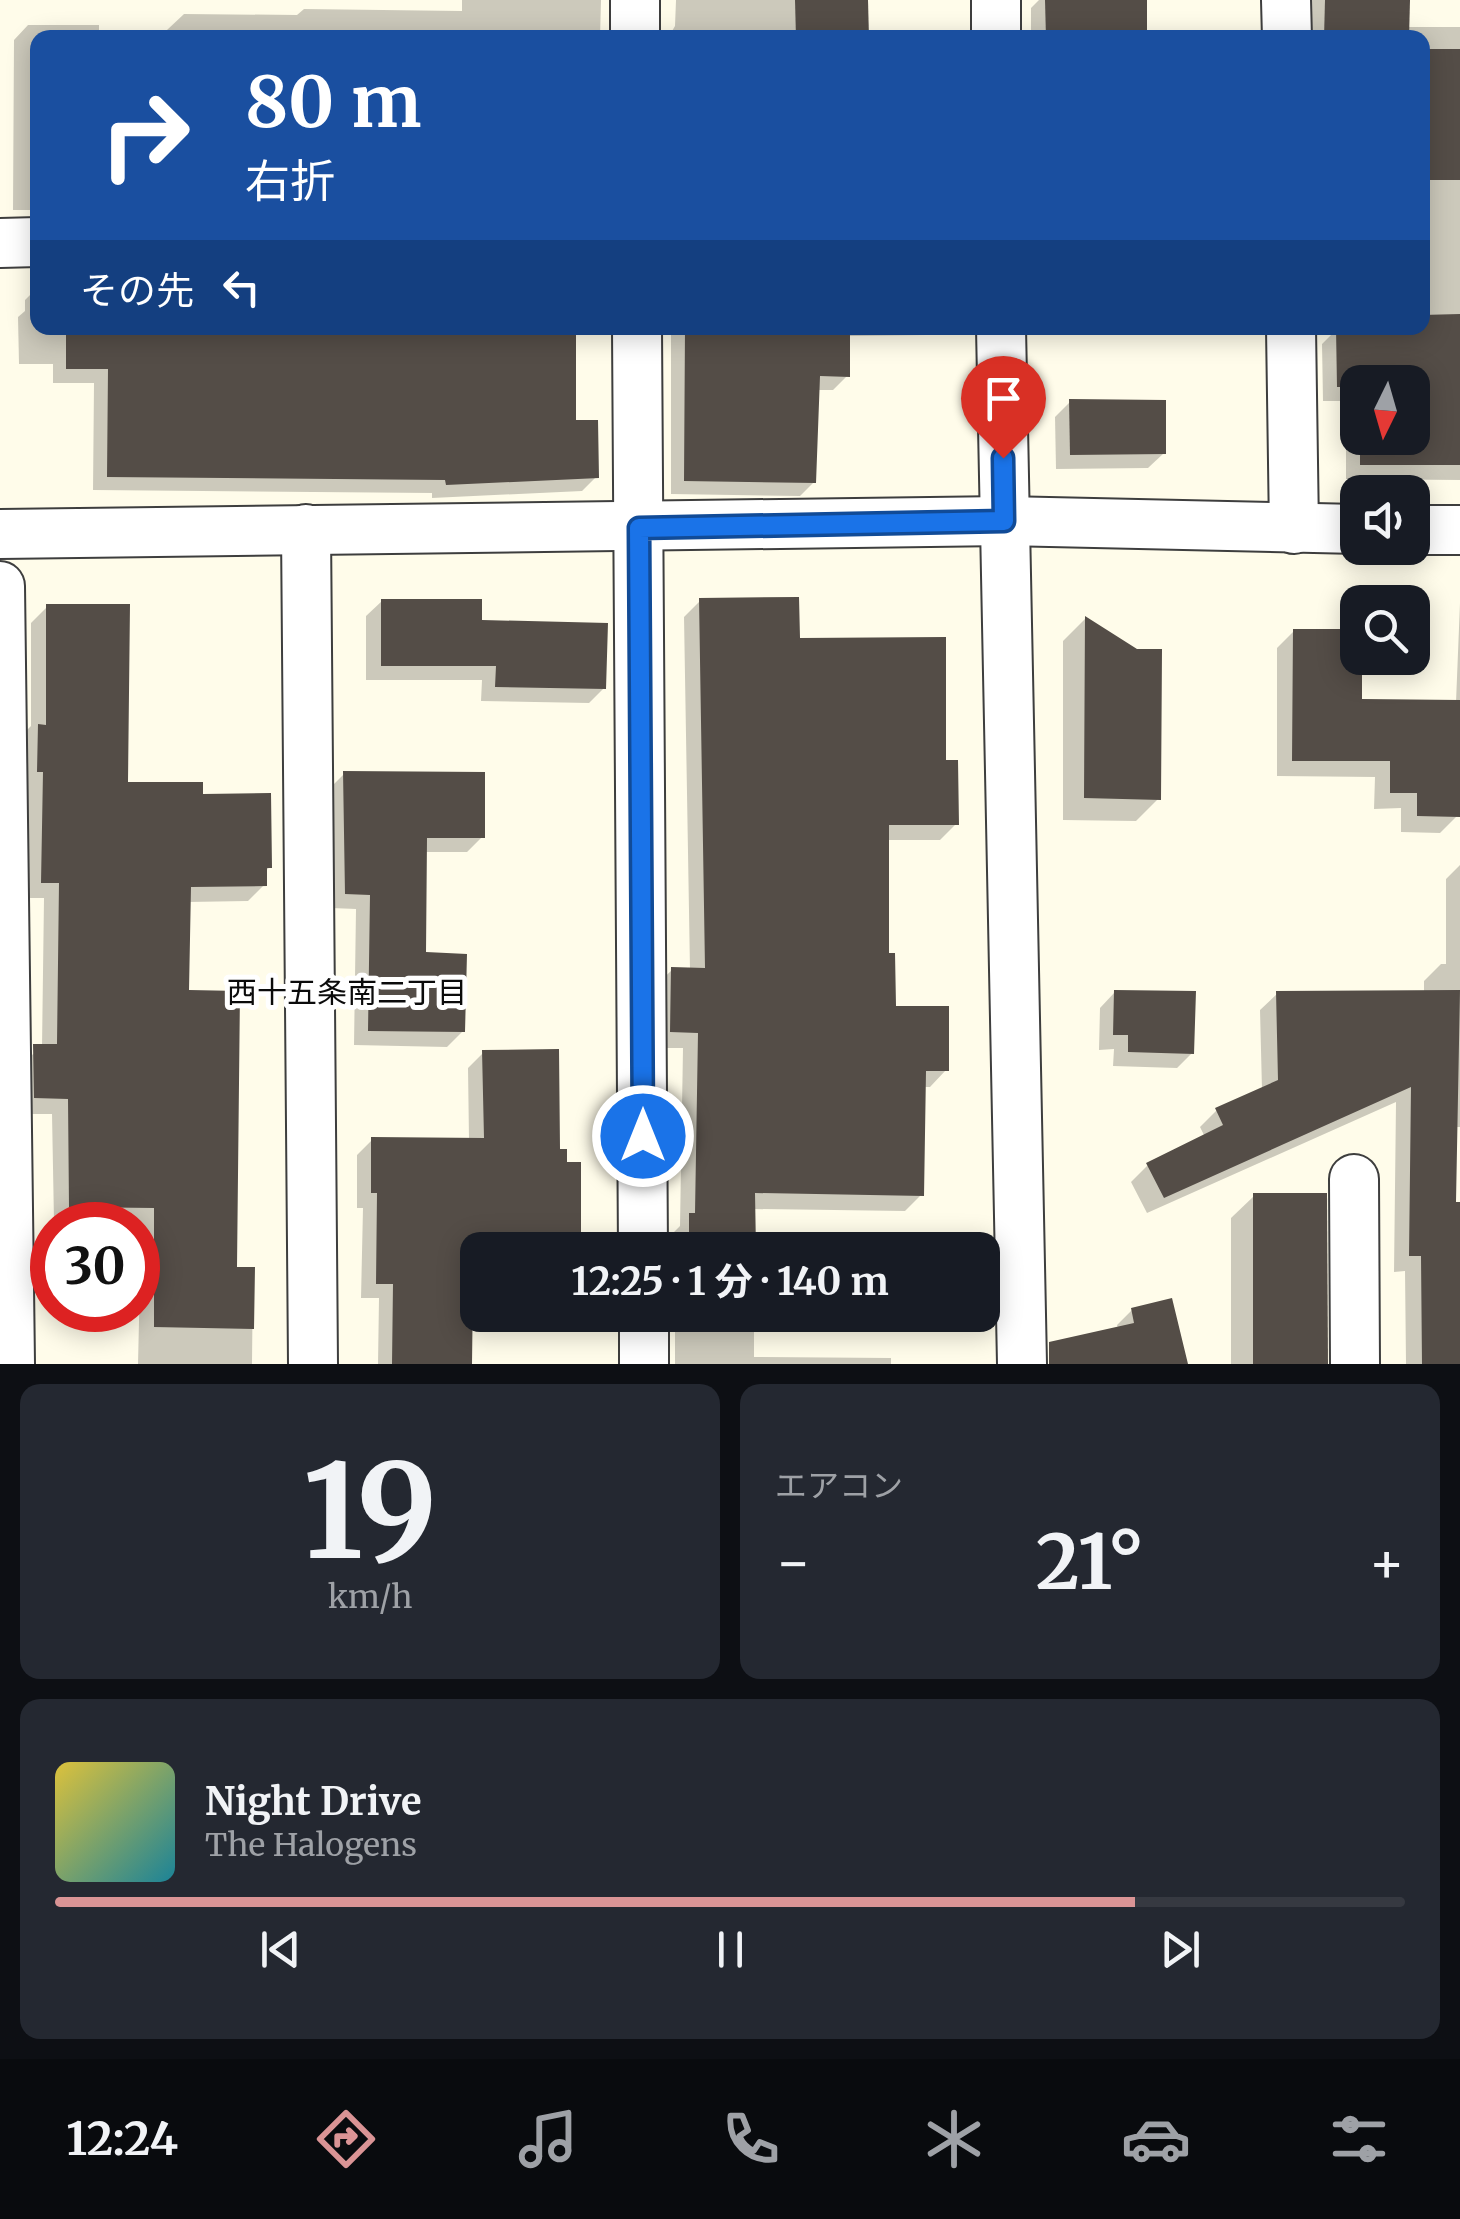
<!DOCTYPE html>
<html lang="ja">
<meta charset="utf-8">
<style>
:root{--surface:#171b24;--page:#242831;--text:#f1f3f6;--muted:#9ea1a6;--line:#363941;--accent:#da9495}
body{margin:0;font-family:Merriweather,"Noto Sans JP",serif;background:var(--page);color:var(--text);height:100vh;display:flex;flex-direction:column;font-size:38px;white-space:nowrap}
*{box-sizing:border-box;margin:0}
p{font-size:32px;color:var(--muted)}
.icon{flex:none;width:55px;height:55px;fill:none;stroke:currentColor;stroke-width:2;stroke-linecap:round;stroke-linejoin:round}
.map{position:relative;height:1364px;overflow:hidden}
.details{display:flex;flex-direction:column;gap:20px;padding:20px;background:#0d0f14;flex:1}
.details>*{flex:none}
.hud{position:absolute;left:30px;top:30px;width:1400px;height:305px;border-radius:20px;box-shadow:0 5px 25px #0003;background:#1a4fa0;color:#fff;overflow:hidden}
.needle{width:65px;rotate:185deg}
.buttons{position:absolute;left:1340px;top:365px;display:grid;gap:20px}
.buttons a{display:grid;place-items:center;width:90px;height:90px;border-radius:20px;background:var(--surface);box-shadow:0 5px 25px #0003;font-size:50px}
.speed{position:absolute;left:30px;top:1202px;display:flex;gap:20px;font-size:50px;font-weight:700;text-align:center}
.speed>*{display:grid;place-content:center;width:130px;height:130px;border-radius:50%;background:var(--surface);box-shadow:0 5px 25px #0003;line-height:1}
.speed .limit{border:15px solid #d22;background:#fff;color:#111}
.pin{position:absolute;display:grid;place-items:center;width:85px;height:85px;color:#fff;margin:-102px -42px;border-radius:50% 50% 50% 0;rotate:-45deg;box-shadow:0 0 10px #0007}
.pin .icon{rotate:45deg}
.me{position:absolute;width:110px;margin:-55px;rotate:0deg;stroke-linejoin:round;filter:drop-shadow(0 0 8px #0008)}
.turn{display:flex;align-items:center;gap:35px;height:210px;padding:0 50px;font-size:45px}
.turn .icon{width:130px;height:130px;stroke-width:2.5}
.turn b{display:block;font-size:70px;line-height:85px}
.then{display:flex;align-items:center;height:95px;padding:0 50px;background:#0003;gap:20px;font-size:38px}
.big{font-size:75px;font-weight:700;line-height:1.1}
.details .card{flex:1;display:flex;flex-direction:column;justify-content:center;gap:15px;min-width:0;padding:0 35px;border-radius:20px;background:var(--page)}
.details .dial{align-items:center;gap:0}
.dial b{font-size:130px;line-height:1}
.song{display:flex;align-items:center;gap:30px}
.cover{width:120px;height:120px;border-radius:15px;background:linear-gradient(135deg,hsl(50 70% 55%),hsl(190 70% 35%))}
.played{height:10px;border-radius:5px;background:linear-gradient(90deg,var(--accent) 80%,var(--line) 80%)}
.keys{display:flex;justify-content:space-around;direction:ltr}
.heat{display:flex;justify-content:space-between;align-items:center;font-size:55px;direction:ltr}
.details .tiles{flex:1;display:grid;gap:20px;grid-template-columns:1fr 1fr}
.card:last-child{grid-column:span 2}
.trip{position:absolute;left:460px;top:1232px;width:540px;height:100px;border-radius:20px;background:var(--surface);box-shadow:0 5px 25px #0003;font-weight:700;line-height:100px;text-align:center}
.dock{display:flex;height:160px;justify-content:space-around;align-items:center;background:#090b0e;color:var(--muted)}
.dock .icon{width:70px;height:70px}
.dock .selected{color:var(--accent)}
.dock b{font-size:45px;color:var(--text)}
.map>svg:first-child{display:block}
.shadow{fill:#0003;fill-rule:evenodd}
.building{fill:#544d47}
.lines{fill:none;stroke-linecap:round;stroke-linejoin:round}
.minor-casing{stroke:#3e3e3e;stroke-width:52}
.minor{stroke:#fff;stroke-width:48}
.route-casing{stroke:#114b97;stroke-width:25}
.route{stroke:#1a73e8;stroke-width:18}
.labels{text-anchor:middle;stroke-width:10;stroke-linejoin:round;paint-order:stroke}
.neighbourhood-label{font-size:30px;fill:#0b0b0b;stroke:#fff}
</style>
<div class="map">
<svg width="1460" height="1364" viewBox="0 0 1460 1364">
<rect width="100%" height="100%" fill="#fffcea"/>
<!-- shadow -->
<g class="shadow">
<polygon points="462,0 601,0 600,38 38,38 38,214 37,210 13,210 14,40 28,25 99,25 99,30 167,30 184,14 297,15 304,9 462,11"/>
<polygon points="676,0 868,0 866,38 668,38 675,26"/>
<polygon points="1039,0 1145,0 1145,38 1031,38 1031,8"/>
<path d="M1312,0h94l1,27h53v453l-114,-1v-78h-23l-1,-57 15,-15 85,-1v-290h-111zM1358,382h54v56h-54z"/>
<polygon points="38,287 38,328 574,328 573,423 596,477 582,491 432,498 432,493 93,490 94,383 53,383 53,364 19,364 18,317 25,311 25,300"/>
<polygon points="671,328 935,328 927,335 847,336 847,376 833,390 817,390 814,482 800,496 671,494"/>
<polygon points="1070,402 1164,453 1148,468 1056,469 1055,417"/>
<polygon points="382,601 480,622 604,688 589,703 481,701 482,680 366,680 366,616"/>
<polygon points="700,601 797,640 944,762 956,824 940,840 886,840 887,955 893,1008 946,1070 930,1087 923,1087 921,1195 905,1211 753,1209 753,1250 674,1250 674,1232 680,1226 683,1048 655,1048 655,986 672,970 690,970 684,617"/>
<polygon points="1460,603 1460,800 1457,816 1440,833 1401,832 1401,808 1374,809 1375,777 1277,776 1277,648 1294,631 1359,658 1359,702 1456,702"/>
<polygon points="47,607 125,785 200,796 270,867 264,872 264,885 248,901 188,902 187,993 235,1269 253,1269 252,1364 138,1364 141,1235 138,1223 54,1222 52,1114 21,1114 22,1063 42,1047 44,898 26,898 28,787 15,787 14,743 31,726 31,623"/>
<polygon points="1085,619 1159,798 1136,821 1063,820 1063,641"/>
<polygon points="344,774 482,837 467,852 424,852 424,955 463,1031 447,1047 354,1045 356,909 331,908 329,789"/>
<polygon points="1460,865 1460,1127 1454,1127 1454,1204 1460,1204 1460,1364 1406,1364 1405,1271 1394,1272 1396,1102 1147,1213 1131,1182 1148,1165 1205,1137 1200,1127 1217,1110 1262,1090 1260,1010 1277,994 1424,993 1424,981 1441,964 1446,964 1446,879"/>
<polygon points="1115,992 1192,1053 1177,1068 1113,1066 1114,1049 1099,1050 1100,1008"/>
<polygon points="483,1053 557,1152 580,1250 478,1250 478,1300 470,1300 469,1364 378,1364 379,1298 361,1298 363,1208 357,1208 357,1155 372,1140 469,1140 468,1068"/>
<polygon points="1254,1196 1326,1364 1231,1364 1231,1218"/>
<polygon points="1132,1310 1185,1364 1073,1364 1118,1329 1117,1325"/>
<polygon points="675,1315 754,1315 754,1357 891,1358 891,1364 675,1364"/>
<polygon points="901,1315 958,1315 954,1319 901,1319"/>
</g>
<!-- building -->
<g class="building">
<polygon points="795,0 868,0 869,38 796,38"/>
<polygon points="1045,0 1147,0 1147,38 1046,38"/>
<polygon points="1325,0 1410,0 1409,38 1324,38"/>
<polygon points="1425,49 1460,49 1460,180 1423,180"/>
<polygon points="1460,314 1460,465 1360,465 1360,438 1412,438 1412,382 1358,382 1358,387 1337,387 1336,328 1422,328 1422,315"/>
<polygon points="66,328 576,328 576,420 598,420 599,478 446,485 445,480 107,477 108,369 66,369"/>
<polygon points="685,328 850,328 850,377 820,376 816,483 684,481"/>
<polygon points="1069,399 1166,400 1166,454 1070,455"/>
<polygon points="799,597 800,638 946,637 946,760 958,760 959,825 889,825 889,953 895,953 896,1006 949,1006 949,1071 926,1071 924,1196 755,1193 756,1250 689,1250 689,1213 695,1213 698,1033 670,1032 671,967 705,968 699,598"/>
<polygon points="381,599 482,599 482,620 608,623 606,689 495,687 496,666 381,666"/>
<polygon points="46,604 130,604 128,782 203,782 203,794 271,793 272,868 267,868 267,886 191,887 189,990 240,991 237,1267 255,1267 254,1329 154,1327 154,1208 69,1207 68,1099 34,1098 33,1044 57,1044 59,883 41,883 43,772 37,772 38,724 46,725"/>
<polygon points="1085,616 1137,649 1162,649 1161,800 1084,798"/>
<polygon points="1293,629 1358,629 1358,658 1362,658 1362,699 1460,700 1460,817 1417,816 1417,793 1390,793 1390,761 1292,761"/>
<polygon points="343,771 485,772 485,838 427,838 426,952 467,954 465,1032 368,1031 370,895 345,894"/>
<polygon points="1114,990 1196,991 1194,1054 1128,1052 1128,1035 1113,1035"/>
<polygon points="1460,990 1456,1202 1460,1202 1460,1364 1422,1364 1421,1256 1409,1256 1411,1087 1164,1198 1146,1163 1223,1125 1215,1108 1278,1080 1276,991"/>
<polygon points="559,1049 560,1149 567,1149 567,1162 581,1162 581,1250 478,1250 478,1285 473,1285 472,1364 392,1364 393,1284 376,1284 377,1193 371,1193 371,1137 484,1138 482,1050"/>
<polygon points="1253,1193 1327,1193 1328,1364 1253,1364"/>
<polygon points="1172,1298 1188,1364 1049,1364 1049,1342 1134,1323 1131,1308"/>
</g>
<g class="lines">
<!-- minor casing -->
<g class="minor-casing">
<g id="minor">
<polyline points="635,0 635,38"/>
<polyline points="996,0 996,38"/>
<polyline points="1286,0 1287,38"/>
<polyline points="0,243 38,242"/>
<polyline points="637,328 643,1250"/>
<polyline points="1001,328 1022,1364"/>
<polyline points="1291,328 1294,529"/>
<polyline points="306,529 313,1364"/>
<polyline points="1412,530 1460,530"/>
<polyline points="0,534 1004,521 1358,529"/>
<polyline points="0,586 10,1364"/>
<polyline points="1354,1179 1355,1364"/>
<polyline points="644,1315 644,1364"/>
</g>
</g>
<!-- minor -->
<use href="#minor" class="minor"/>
</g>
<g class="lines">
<!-- route casing -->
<g class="route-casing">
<polyline id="route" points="643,1136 639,528 1004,521 1003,458"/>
</g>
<!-- route -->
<use href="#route" class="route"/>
</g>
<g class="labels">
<!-- neighbourhood labels -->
<g class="neighbourhood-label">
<text x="347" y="1003">西十五条南二丁目</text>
</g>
</g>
</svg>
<div class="buttons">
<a><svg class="needle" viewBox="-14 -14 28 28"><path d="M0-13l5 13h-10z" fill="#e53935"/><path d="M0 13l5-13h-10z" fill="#9ea1a6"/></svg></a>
<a><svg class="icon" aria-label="sound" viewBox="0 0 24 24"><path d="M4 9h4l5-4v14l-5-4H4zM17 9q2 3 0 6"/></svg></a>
<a><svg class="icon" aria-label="search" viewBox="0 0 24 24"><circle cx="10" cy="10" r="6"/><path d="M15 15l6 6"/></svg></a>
</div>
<div class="speed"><div class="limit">30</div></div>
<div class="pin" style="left:1003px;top:458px;background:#d93025"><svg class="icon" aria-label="arrive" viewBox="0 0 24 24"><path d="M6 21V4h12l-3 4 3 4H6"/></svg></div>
<svg class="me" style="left:643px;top:1136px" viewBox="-20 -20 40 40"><circle r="17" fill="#1a73e8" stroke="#fff" stroke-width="3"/><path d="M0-11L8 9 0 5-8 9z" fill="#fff"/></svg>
<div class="trip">12:25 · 1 分 · 140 m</div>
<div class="hud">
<div class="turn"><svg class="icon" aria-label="right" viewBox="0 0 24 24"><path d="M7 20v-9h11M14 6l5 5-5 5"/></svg><div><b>80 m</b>右折</div></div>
<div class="then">その先<svg class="icon" aria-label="left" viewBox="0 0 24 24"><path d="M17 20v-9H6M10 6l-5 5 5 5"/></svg></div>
</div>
</div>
<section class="details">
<div class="tiles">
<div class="card dial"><b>19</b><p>km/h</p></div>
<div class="card"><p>エアコン</p>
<div class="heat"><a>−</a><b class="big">21°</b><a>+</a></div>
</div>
<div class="card">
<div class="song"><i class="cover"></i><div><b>Night Drive</b><p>The Halogens</p></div></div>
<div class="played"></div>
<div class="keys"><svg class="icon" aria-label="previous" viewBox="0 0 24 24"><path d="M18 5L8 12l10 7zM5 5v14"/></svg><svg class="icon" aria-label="pause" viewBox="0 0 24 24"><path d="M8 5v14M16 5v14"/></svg><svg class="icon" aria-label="next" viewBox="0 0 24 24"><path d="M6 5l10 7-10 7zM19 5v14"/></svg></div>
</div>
</div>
</section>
<nav class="dock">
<b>12:24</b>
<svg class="icon selected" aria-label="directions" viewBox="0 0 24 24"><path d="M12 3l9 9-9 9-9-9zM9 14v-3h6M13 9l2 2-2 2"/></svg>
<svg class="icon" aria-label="music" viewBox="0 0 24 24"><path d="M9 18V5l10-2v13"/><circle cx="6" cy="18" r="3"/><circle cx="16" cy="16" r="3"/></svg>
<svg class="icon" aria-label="phone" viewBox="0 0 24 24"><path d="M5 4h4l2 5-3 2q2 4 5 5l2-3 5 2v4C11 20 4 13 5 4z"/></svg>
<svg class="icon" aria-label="climate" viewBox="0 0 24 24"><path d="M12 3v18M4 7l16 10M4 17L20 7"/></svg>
<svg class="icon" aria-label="car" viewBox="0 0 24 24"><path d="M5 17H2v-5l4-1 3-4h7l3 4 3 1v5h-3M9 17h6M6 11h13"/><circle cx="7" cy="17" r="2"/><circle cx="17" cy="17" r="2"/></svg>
<svg class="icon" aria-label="filters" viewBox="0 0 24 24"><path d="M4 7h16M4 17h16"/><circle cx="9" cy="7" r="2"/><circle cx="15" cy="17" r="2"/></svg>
</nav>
